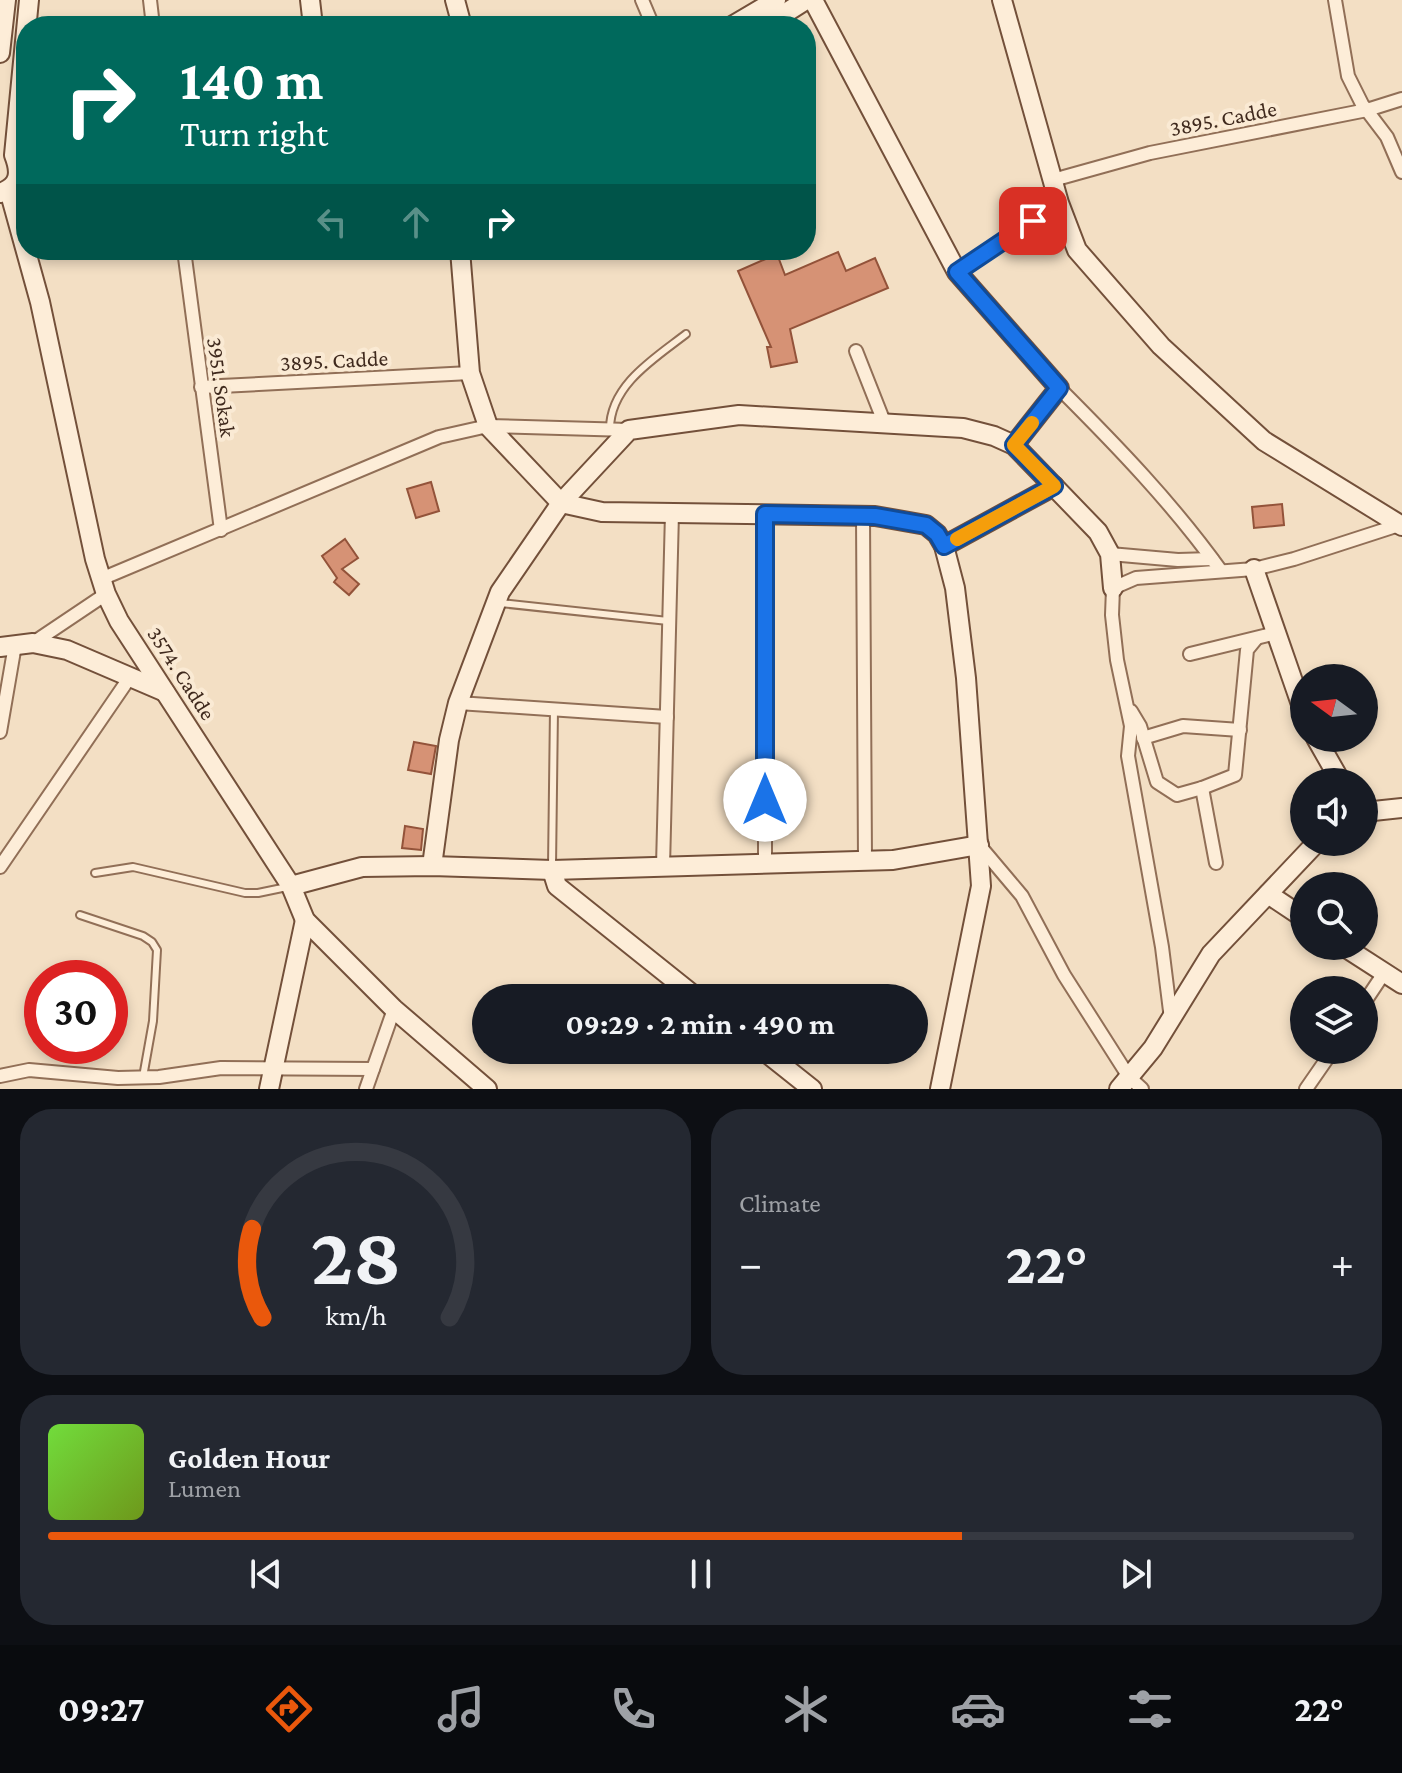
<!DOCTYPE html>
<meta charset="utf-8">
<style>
:root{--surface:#171b24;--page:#242831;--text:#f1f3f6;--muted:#9ea1a6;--line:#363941;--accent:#ea580c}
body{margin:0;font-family:"Crimson Pro",serif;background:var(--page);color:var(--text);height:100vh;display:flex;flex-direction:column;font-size:30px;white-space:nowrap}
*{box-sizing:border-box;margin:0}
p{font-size:26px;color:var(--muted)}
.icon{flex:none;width:44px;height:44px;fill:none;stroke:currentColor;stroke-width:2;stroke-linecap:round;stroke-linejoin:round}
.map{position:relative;height:1089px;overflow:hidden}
.panel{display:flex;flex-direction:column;gap:20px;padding:20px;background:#0d0f14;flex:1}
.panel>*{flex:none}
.banner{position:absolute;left:16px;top:16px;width:800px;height:244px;border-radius:32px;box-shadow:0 4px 12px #0003;background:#00695c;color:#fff;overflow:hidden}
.needle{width:52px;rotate:285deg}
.tools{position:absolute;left:1290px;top:664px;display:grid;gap:16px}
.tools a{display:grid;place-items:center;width:88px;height:88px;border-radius:50%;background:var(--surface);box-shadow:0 4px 12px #0003;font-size:40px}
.speed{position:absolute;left:24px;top:960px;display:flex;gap:16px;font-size:40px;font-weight:700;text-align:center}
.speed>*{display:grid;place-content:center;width:104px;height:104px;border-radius:50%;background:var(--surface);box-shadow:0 4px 12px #0003;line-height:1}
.speed .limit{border:12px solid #d22;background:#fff;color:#111}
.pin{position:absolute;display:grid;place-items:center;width:68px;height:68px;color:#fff;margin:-34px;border-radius:16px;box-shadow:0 4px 12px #0006}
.me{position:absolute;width:88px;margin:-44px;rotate:0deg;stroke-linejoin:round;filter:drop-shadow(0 0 6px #0008)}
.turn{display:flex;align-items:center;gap:28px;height:168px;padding:0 32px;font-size:36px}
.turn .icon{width:104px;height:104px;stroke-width:2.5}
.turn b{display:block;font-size:56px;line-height:68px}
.lanes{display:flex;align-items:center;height:76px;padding:0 32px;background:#0003;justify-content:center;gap:40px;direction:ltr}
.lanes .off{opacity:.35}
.big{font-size:60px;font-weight:700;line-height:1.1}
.panel .tile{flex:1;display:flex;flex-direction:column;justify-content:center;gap:12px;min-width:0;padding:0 28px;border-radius:32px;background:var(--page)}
.panel .dial{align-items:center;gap:0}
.dial svg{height:208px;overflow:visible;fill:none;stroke:var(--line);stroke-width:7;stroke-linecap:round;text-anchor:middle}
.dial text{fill:var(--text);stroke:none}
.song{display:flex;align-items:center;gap:24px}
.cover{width:96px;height:96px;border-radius:12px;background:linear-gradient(135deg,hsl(100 70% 55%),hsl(80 70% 35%))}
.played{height:8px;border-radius:4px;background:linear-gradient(90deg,var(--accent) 70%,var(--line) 70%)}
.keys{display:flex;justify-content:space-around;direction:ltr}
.heat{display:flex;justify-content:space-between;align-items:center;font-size:44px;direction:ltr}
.panel .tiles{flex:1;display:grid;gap:20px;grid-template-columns:1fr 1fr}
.tile:last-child{grid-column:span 2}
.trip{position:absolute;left:472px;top:984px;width:456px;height:80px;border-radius:40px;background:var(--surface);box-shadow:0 4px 12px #0003;font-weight:700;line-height:80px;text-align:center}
.tab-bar{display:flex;height:128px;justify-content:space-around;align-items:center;background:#090b0e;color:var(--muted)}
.tab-bar .icon{width:56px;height:56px}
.tab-bar .current{color:var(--accent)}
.tab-bar b{font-size:36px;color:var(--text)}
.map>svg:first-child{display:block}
.building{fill:#d69275;stroke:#93533a;stroke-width:2}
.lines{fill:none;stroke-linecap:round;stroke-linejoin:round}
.lane-casing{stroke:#916f57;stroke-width:10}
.street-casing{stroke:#916f57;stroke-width:16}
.secondary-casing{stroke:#73503a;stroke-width:22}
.lane{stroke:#fdedd8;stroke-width:6}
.street{stroke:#fdedd8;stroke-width:12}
.secondary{stroke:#fdedd8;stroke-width:18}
.route-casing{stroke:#114b97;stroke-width:20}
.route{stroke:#1a73e8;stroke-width:14}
.slow{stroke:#f59e0b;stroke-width:14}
.labels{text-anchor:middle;stroke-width:8;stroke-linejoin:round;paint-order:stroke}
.street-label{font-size:22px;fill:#3f291d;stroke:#faead4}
</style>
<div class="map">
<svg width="1402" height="1089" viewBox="0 0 1402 1089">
<rect width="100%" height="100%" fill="#f3dfc4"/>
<!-- building -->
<g class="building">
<polygon points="838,252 846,271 875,258 888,288 790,329 797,362 771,367 767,347 771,347 738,271 777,254 785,275"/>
<polygon points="431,482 439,511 416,518 407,489"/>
<polygon points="1282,504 1284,525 1254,528 1252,507"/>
<polygon points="345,539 358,558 342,569 359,584 349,595 334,582 337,578 322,556"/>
<polygon points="414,742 436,746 431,774 408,770"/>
<polygon points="405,826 423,829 421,850 402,848"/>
</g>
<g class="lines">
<!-- lane casing -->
<g class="lane-casing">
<g id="lane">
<path d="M610,429c0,-44 45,-71 76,-95"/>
<polyline points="500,603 668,621"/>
<polyline points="552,866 554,709"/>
<polyline points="95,873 133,867 245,893 258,893 287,887"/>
<polyline points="80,915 143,936 152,942 157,950 153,1021 143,1077"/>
</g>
</g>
<!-- street casing -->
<g class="street-casing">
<g id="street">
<polyline points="150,0 153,26"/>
<polyline points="642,0 653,26"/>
<polyline points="1335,0 1348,76 1362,104 1387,137 1402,172"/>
<polyline points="1053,180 1150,153 1367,110 1402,99"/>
<polyline points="184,250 221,530"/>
<polyline points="957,272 1059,203"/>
<polyline points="856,351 884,422"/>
<polyline points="201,387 470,373"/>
<path d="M1059,388c58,58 114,116 162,183"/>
<polyline points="863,516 865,860"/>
<polyline points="1110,554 1178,560 1212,559"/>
<polyline points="101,579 439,437 488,426 629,430"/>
<polyline points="33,643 106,594"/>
<polyline points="1190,654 1276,633"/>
<polyline points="458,703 667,717"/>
<polyline points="1131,711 1140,726 1157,782 1177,795 1202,788 1235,775 1247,650 1256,639"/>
<polyline points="0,732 15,645"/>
<polyline points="1143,738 1183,726 1240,730"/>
<polyline points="1202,788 1216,863"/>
<polyline points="979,845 1022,896 1064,975 1129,1077 1142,1089"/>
<polyline points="765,863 765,514"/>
<polyline points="663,866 672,513"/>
<polyline points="0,867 130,677"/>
<polyline points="1364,1003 1384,973"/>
<polyline points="1171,1019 1162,947 1128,756 1131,726 1117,660 1112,615 1113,588 1136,578 1254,569 1294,559 1399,525"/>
<polyline points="0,1076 29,1070 118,1078 159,1077 221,1068 373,1069"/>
<polyline points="366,1089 394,1009"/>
<polyline points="1306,1089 1333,1050"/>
</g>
</g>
<!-- secondary casing -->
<g class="secondary-casing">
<g id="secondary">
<polyline points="310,0 313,26"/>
<polyline points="455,0 462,26"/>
<polyline points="813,0 957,272 1059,388 1014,445"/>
<polyline points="1002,0 1059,203 1077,250 1161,346 1264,441 1402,526"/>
<polyline points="732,26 776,0"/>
<polyline points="765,26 806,0"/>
<polyline points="0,53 6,0"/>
<polyline points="9,190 40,302 95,559 106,594 119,621 291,886 305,920 394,1009 487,1089"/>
<path d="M0,193c20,-7 21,-20 14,-38l15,-155"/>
<polyline points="460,250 470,373 488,426 561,503 602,512 875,516 926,525 937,534 944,546 955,588 966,678 981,886 940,1089"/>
<polyline points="944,546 1054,486"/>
<polyline points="1254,569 1304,713"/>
<polyline points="0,647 33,643 67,650 165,692"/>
<polyline points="1316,738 1341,782"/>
<polyline points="1364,812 1402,808"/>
<polyline points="432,866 449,740 458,703 500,592 561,503 629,430 739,415 963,428 994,436 1014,445 1098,532 1110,554 1113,588"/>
<polyline points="552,870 557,886 697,998"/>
<polyline points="291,886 362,867 432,866 552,870 893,860 979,845"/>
<polyline points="1268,894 1304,918"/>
<polyline points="1343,946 1402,984"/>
<polyline points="763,1050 812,1089"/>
<polyline points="269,1089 305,920"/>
<polyline points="1119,1089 1153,1048 1211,954 1317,842"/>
</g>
</g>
<!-- lane -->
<use href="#lane" class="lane"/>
<!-- street -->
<use href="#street" class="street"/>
<!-- secondary -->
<use href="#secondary" class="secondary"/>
</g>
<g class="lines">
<!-- route casing -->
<g class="route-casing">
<polyline id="route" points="765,800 765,514 875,516 926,525 937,534 944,546 1054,486 1014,445 1059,388 957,272 1033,221"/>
</g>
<!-- route -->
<use href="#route" class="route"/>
<!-- slow -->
<polyline class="slow" points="957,539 1054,486 1014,445 1032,423"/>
</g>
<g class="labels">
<!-- street labels -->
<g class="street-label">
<text transform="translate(1223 118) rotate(-11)" y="8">3895. Cadde</text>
<text transform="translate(334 360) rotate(-3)" y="8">3895. Cadde</text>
<text transform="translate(222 387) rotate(82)" y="8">3951. Sokak</text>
<text transform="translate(182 673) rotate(57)" y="8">3574. Cadde</text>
</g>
</g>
</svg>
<div class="tools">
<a><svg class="needle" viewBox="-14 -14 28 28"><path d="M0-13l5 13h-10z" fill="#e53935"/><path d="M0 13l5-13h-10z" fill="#9ea1a6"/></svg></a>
<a><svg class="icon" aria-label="sound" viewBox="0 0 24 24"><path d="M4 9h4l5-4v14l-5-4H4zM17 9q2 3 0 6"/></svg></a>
<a><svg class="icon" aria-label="search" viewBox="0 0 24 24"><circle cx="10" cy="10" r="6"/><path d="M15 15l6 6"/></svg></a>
<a><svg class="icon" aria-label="layers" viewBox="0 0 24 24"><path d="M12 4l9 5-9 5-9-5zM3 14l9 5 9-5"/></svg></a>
</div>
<div class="speed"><div class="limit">30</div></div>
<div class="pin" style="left:1033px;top:221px;background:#d93025"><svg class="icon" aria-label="arrive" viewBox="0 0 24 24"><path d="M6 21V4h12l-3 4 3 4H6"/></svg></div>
<svg class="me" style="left:765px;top:800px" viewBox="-20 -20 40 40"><circle r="19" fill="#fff"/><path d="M0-13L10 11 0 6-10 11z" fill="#1a73e8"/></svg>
<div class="trip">09:29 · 2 min · 490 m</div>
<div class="banner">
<div class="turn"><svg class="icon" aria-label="right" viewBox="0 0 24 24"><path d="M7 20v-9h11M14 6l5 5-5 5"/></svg><div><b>140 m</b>Turn right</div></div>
<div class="lanes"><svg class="icon off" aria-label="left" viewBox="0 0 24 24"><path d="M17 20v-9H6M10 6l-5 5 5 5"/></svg><svg class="icon off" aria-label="ahead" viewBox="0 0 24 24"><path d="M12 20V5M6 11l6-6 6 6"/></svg><svg class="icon" aria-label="right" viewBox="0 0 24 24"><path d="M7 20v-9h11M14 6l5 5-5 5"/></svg></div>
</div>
</div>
<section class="panel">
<div class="tiles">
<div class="tile dial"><svg viewBox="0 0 100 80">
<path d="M14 69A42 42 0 1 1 86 69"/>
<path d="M14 69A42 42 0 0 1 10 35" stroke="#ea580c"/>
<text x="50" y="56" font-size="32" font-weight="700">28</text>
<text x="50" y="72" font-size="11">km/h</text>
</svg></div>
<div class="tile"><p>Climate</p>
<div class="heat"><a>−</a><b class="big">22°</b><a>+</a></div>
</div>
<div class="tile">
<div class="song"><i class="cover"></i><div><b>Golden Hour</b><p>Lumen</p></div></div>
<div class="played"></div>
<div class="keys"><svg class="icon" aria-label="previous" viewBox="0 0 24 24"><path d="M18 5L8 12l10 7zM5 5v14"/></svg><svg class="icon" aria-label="pause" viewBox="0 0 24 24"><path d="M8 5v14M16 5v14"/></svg><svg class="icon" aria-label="next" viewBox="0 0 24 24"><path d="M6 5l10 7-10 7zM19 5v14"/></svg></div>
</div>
</div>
</section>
<nav class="tab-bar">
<b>09:27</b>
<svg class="icon current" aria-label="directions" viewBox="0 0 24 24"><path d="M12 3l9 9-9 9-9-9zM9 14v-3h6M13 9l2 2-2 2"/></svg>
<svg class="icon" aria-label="music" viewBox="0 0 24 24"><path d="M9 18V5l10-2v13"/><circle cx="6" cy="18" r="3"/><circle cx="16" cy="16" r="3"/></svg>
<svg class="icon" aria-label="phone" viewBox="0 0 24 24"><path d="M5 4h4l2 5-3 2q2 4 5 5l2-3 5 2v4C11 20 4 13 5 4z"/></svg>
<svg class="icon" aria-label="climate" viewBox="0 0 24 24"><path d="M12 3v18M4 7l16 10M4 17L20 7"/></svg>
<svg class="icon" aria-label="car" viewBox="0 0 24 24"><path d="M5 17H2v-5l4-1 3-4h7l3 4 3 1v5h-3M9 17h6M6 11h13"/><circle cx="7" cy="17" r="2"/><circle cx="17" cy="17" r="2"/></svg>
<svg class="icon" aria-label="filters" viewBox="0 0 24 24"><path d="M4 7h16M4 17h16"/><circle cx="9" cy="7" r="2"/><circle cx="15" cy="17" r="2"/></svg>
<b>22°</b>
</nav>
